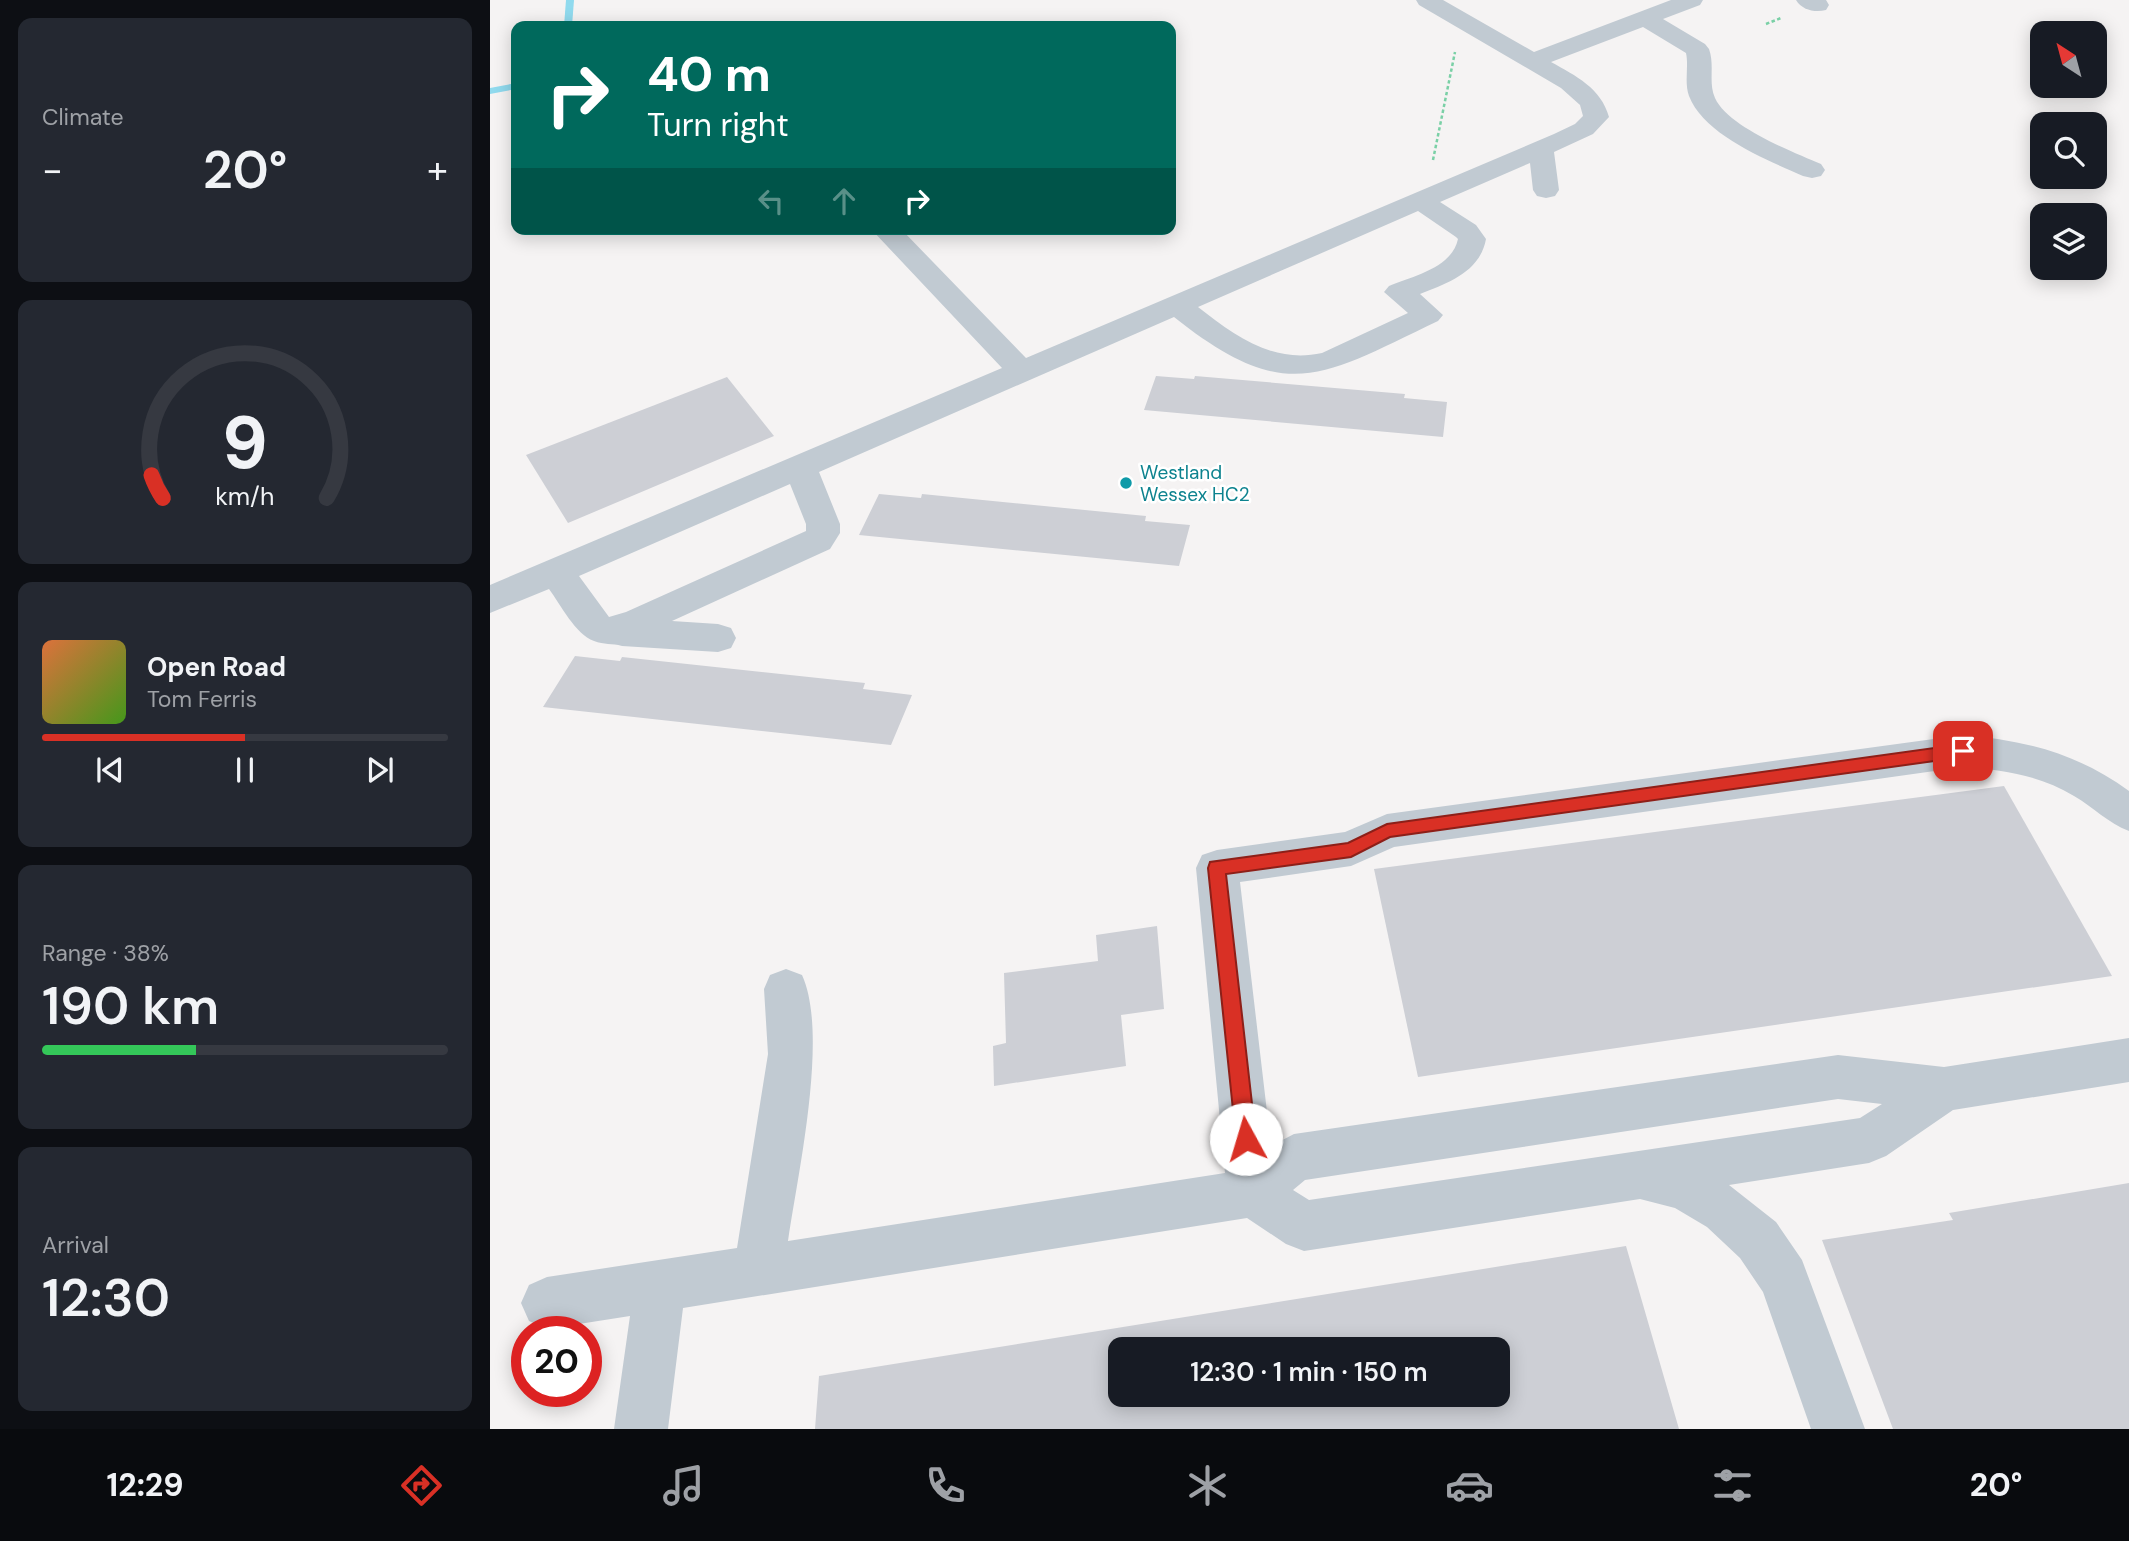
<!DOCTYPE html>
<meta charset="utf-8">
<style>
:root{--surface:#171b24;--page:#242831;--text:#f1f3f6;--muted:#9ea1a6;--line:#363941;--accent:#d93025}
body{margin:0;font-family:"DM Sans",sans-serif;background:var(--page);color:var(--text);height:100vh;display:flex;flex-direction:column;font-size:26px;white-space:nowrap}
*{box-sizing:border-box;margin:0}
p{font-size:23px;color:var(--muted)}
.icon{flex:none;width:38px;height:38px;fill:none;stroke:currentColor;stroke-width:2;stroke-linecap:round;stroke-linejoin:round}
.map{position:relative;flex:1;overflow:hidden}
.panel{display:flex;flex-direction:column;gap:18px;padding:18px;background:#0d0f14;width:490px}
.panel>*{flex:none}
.banner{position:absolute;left:21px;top:21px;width:665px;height:214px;border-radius:14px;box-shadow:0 4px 18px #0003;background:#00695c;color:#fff;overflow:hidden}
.needle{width:46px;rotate:324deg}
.controls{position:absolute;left:1540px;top:21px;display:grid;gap:14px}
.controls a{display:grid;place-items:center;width:77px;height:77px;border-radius:14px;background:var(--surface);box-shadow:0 4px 18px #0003;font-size:35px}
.speed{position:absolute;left:21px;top:1316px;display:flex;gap:14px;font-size:35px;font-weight:700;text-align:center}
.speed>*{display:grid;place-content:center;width:91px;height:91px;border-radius:50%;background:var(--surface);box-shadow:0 4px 18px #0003;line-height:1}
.speed .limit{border:10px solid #d22;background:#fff;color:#111}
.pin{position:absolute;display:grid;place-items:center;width:60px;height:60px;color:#fff;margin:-30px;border-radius:14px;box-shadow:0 4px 10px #0006}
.me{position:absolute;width:77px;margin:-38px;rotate:354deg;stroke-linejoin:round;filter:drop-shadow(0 0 5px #0008)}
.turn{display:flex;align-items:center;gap:24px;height:147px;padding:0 21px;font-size:32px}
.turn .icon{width:91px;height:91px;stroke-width:2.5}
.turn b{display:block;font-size:49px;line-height:60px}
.lanes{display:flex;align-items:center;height:66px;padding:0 21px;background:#0003;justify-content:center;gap:35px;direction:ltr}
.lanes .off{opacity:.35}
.big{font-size:52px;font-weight:600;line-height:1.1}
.panel .card{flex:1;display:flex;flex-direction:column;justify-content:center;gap:10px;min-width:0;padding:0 24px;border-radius:14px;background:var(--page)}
.panel .dial{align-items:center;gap:0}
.dial svg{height:182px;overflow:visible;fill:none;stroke:var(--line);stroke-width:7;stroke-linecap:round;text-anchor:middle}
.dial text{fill:var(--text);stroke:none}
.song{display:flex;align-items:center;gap:21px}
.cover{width:84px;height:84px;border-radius:10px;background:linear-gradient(135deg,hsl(20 70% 55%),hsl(100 70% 35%))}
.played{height:7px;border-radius:4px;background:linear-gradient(90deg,var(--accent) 50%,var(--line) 50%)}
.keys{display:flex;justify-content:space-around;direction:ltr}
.heat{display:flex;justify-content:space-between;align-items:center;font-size:38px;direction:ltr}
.charge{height:10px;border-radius:5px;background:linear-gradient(90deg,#34c759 38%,var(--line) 0)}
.trip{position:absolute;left:618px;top:1337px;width:402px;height:70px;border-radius:14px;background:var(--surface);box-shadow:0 4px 18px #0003;font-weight:600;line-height:70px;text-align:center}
.menu{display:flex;height:112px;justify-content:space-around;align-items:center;background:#090b0e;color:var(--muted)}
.menu .icon{width:49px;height:49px}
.menu .current{color:var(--accent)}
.menu b{font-size:32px;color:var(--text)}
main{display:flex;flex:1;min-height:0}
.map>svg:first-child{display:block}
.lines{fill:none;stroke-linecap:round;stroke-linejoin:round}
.stream{fill:#90daee;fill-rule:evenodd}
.building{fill:#cdcfd5;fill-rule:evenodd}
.path{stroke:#7ad0a6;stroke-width:2.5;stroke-dasharray:3.5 2.5;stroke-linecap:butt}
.minor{fill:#c1cad2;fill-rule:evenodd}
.route{fill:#d93025;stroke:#8d1f18;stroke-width:2}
.culture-dot{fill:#0f9aa8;stroke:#fff;stroke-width:2.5}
.labels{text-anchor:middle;stroke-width:5;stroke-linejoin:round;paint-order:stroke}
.culture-label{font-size:19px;fill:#0d838f;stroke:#fff;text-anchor:start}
</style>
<main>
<section class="panel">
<div class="card"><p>Climate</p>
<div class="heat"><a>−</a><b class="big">20°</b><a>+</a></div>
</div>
<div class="card dial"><svg viewBox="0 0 100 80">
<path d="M14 69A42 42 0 1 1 86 69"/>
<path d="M14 69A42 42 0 0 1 9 59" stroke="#d93025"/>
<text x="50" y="56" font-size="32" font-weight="700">9</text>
<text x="50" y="72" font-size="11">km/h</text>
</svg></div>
<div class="card">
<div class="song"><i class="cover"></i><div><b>Open Road</b><p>Tom Ferris</p></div></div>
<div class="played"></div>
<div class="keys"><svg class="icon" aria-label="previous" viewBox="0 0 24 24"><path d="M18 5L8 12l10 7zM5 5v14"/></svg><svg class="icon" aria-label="pause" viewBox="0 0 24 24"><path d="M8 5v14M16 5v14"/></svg><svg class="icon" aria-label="next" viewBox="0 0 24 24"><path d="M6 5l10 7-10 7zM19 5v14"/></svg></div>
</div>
<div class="card"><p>Range · 38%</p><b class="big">190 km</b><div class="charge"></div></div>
<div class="card"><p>Arrival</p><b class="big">12:30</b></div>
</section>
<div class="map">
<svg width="1639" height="1429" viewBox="0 0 1639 1429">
<rect width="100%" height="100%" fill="#f5f3f3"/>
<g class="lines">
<!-- stream -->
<g class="stream">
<polygon points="76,0 84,0 82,26 74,26"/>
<polygon points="26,83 26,89 0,94 0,88"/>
</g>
</g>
<!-- building -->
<g class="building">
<polygon points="666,376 704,379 705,376 915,394 914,398 957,402 953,437 654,410"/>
<polygon points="237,377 284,436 78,523 36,455"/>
<polygon points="389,494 431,498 432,494 656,516 655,521 700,525 689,566 369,535"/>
<polygon points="85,656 130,661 132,657 375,683 373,689 422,695 401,745 53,707"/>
<polygon points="1514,786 1622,976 928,1077 884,869"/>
<polygon points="667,926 674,1009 631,1015 636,1066 504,1086 503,1046 516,1043 514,973 608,961 606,935"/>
<polygon points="1639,1183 1639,1429 1403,1429 1332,1240 1463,1220 1459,1213"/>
<path d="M1136,1246l53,183h-864l4,-53zM630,1349h378v46h-378z"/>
</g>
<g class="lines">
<!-- path -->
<g class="path">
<polyline points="1276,24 1291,18"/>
<polyline points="943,160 965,52"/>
</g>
<!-- minor -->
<g class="minor">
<path d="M926,0h27l91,52 137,-52h32l-3,5 -37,14 42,25 4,5c6,16 -1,34 6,49 13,29 78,54 106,66l4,6 -4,6 -9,2 -9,-2c-36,-16 -99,-41 -114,-80 -5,-14 0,-29 -3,-43l-43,-26 -92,35c25,14 50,26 58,55l-16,17 -39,18 5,38 -4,6 -9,2 -9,-2 -4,-6 -3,-27 -90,39 36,23 10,14c-6,33 -38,44 -66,55l23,21 -5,6c-116,55 -151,86 -264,-4l-355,155 21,52v9l-10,16 -158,72 46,3 13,4 5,10 -5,10 -13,4 -96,-6c-10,-3 -18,-1 -28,-5 -19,-7 -33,-36 -45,-52l-59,24v-28l512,-217 -131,-139h30l125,129 528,-224 21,-10 8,-8 -3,-11 -19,-17 -142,-83zM928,211l38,26 2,2c-6,29 -45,37 -69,47l-5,6 24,21 -86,40c-49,11 -87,-17 -124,-46zM300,484l16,40v7l-180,81 -17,5 -30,-41z"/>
<path d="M1306,0h30l3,5 -3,5c-11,3 -24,0 -30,-10z"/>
<path d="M1473,735c61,5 116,19 166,56v40c-21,-8 -36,-24 -55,-35 -35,-21 -71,-26 -111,-29l-569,80 -43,19 -111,16 31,264 23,-12 544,-79 106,12 185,-29v44l-176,28 -67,46 -17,7 -140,22 47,37 26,38 63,169h-54l-48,-137 -23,-34 -33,-31 -32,-19 -35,-9 -336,52 -18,-7 -39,-26 -564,90 -15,121h-54l16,-113 -83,13 -18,-8 -8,-18 8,-18 18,-8 190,-29 31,-194 -4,-65 6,-14 16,-6 16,6c27,59 -4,198 -14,266l437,-68 -29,-305 6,-13 15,-5 128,-18 42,-18zM1348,1099l44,5 -22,14 -551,82 -16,-10 12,-10z"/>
</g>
</g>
<!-- route -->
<polygon class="route" points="1473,744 1481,751 1473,757 900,837 861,857 736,874 766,1139 763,1146 756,1148 749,1146 746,1139 718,868 720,862 858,843 897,824"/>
<!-- markers -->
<circle class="culture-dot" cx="636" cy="483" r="7"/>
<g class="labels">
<!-- culture labels -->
<g class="culture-label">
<text x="650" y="479">Westland<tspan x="650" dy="22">Wessex HC2</tspan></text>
</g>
</g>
</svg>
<div class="controls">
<a><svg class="needle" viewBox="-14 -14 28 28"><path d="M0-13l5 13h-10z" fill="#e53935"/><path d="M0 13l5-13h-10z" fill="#9ea1a6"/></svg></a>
<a><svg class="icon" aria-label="search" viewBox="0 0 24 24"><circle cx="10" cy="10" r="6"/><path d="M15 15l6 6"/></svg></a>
<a><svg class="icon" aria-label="layers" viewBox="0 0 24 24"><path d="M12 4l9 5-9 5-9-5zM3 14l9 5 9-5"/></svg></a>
</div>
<div class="speed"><div class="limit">20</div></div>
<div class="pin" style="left:1473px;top:751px;background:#d93025"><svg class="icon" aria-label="arrive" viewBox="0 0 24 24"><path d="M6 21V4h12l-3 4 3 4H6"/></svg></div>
<svg class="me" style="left:756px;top:1139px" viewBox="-20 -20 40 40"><circle r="19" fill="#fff"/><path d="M0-13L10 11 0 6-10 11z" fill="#d93025"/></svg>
<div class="trip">12:30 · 1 min · 150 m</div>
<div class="banner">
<div class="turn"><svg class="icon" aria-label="right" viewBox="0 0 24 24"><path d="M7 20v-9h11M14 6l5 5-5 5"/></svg><div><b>40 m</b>Turn right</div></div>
<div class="lanes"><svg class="icon off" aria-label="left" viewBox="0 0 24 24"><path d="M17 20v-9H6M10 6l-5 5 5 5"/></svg><svg class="icon off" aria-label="ahead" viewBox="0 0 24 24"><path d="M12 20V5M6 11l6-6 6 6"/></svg><svg class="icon" aria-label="right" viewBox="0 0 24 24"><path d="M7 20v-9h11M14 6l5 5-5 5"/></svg></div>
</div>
</div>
</main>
<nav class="menu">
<b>12:29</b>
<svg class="icon current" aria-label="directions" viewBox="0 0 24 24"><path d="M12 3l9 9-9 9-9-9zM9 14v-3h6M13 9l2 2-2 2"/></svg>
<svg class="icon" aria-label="music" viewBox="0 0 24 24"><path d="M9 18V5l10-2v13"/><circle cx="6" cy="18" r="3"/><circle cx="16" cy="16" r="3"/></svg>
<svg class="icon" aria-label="phone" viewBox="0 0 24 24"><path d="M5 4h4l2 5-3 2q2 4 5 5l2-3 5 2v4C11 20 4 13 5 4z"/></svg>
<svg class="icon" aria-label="climate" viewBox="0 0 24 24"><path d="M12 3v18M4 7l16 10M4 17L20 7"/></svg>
<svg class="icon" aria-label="car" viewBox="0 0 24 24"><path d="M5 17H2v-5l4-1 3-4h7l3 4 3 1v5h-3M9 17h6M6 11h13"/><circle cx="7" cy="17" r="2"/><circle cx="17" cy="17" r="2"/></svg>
<svg class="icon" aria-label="filters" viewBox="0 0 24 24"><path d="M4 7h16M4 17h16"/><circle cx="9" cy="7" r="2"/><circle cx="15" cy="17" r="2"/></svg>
<b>20°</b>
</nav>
